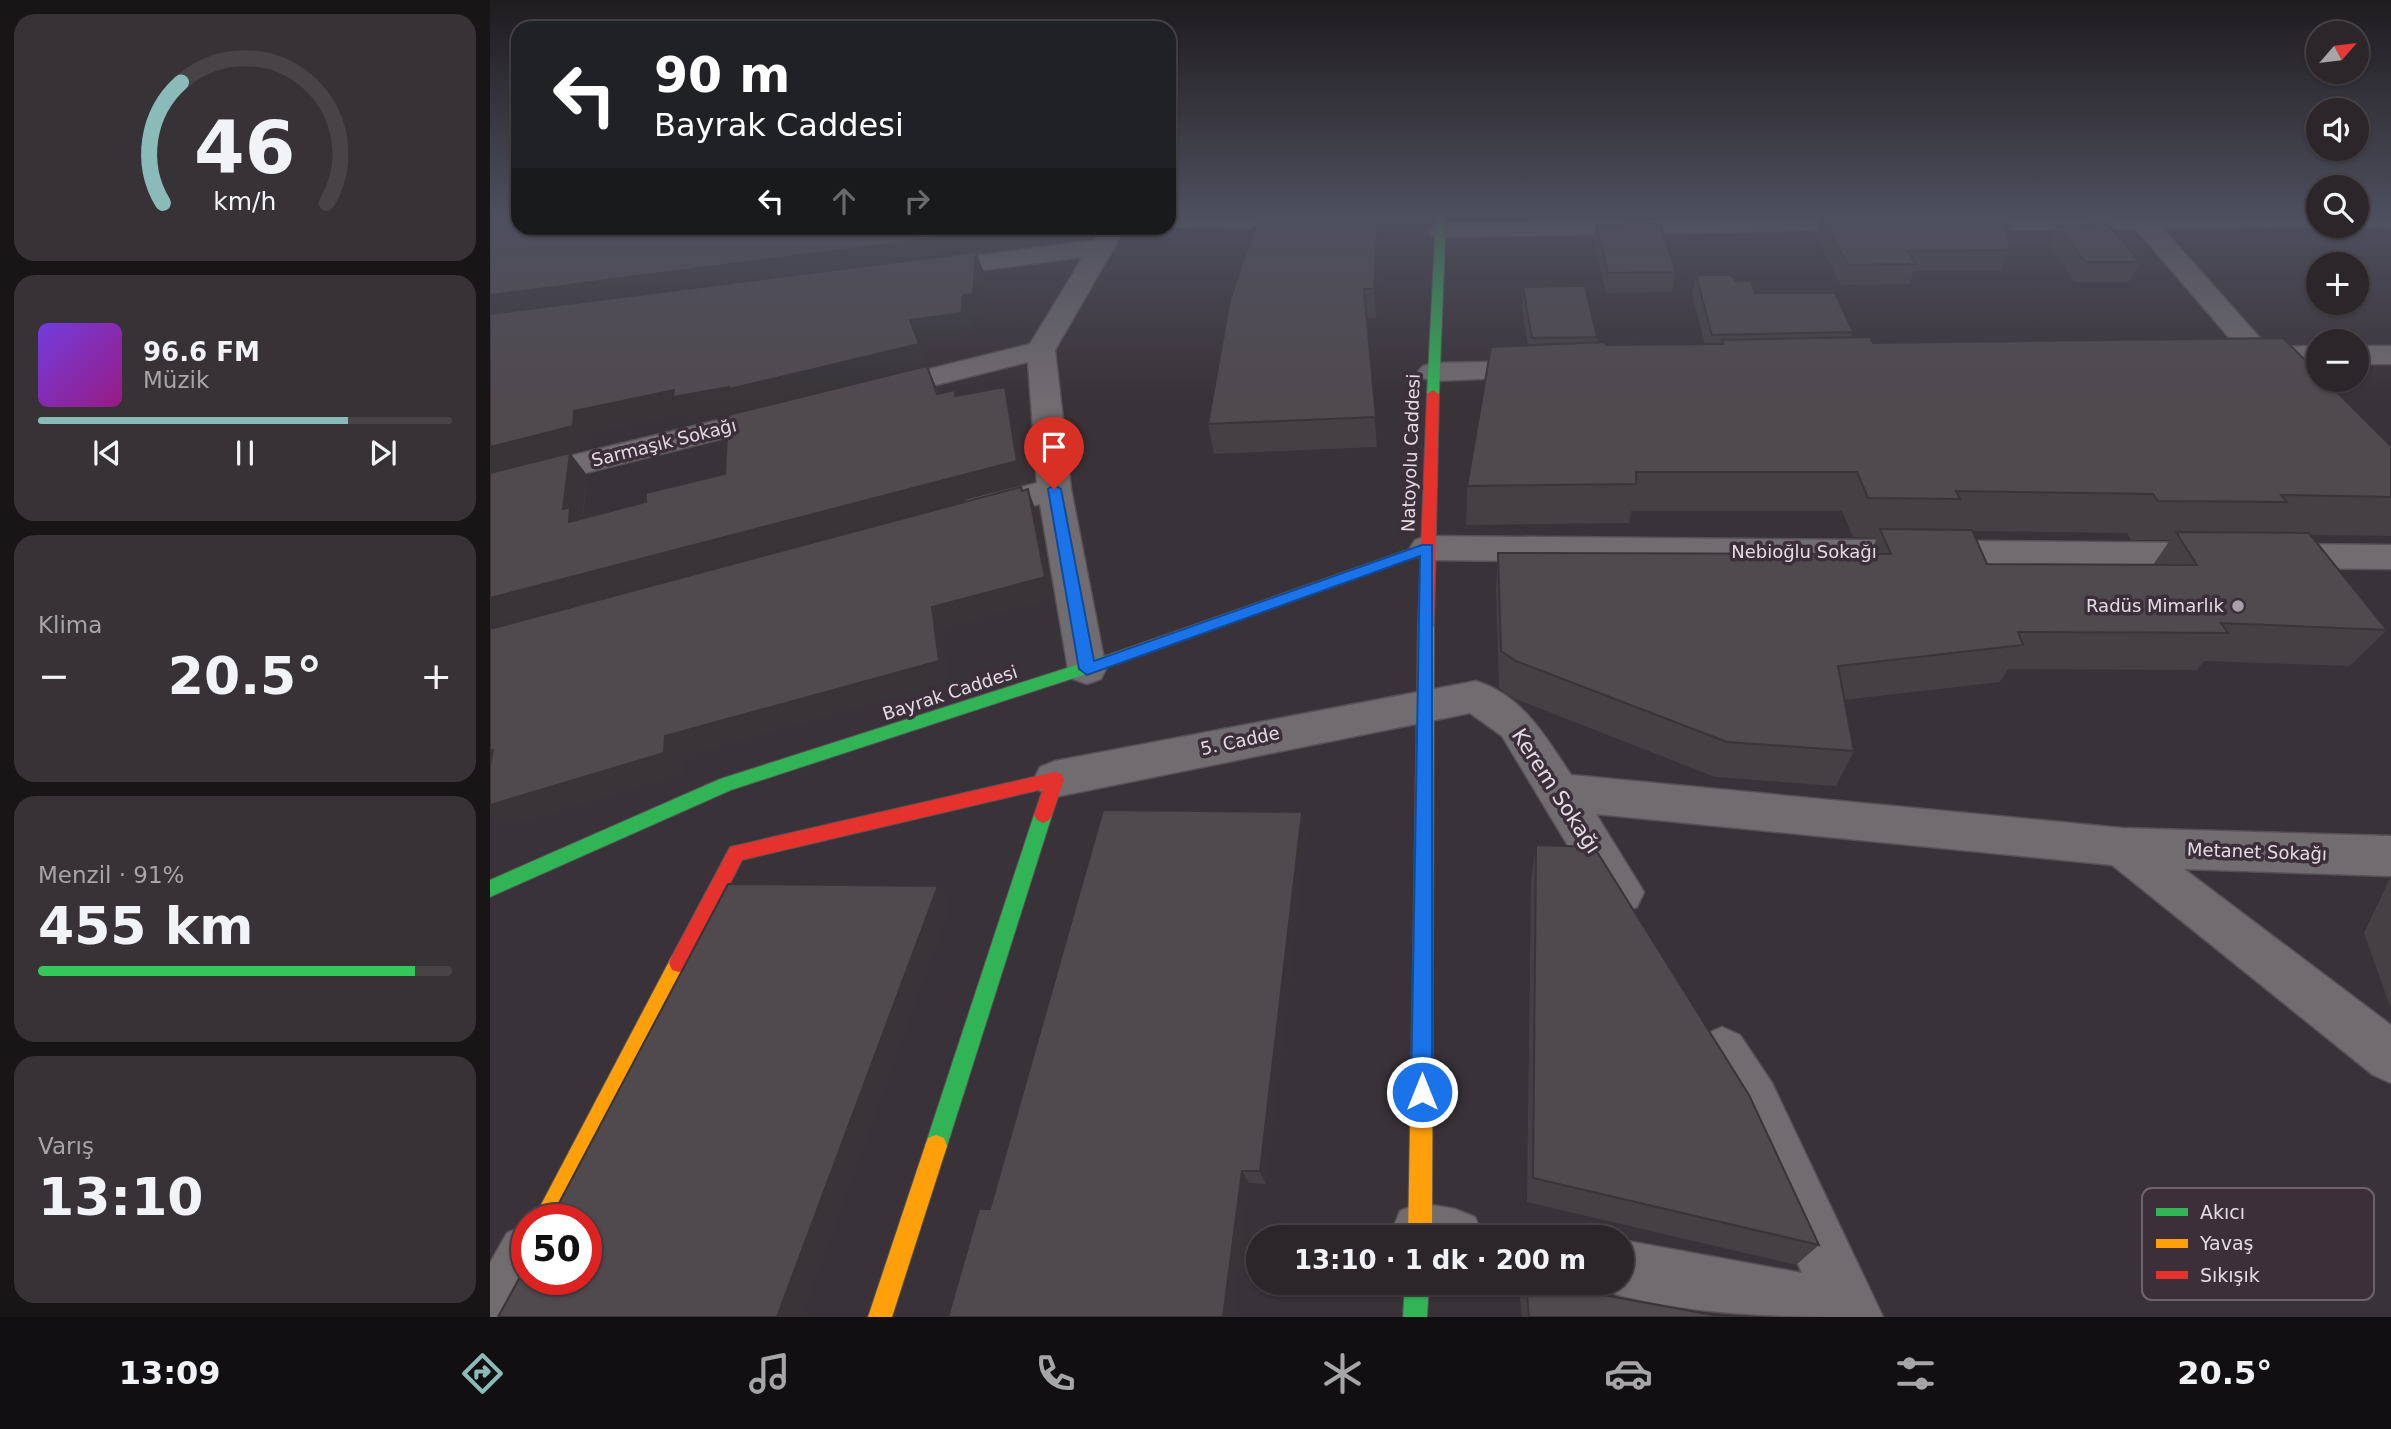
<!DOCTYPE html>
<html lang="tr">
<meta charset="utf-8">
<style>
:root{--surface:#2b262a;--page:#373236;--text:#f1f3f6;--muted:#a6a5a8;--line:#474347;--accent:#8bbbb9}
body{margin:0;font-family:"DejaVu Sans",sans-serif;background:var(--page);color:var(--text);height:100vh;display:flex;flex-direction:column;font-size:26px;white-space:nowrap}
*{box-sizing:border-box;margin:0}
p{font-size:23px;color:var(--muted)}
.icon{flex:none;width:38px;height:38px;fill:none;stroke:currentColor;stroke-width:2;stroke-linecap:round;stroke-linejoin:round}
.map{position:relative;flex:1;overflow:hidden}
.drawer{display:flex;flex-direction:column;gap:14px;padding:14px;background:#181517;width:490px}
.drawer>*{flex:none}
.banner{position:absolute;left:21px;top:21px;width:665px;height:214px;border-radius:21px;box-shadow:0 2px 5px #0004,0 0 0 2px var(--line);background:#202124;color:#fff;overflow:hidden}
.needle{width:46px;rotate:62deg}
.fabs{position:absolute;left:1816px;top:21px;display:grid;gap:14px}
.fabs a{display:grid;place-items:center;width:63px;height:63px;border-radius:50%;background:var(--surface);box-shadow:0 2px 5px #0004,0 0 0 2px var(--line);font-size:35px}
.speed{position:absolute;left:21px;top:1204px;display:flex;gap:14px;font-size:35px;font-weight:700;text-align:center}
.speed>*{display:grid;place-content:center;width:91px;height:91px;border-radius:50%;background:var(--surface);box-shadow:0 2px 5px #0004,0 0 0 2px var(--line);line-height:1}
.speed .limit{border:10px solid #d22;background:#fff;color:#111}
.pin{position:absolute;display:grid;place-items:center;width:60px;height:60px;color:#fff;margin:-72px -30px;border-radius:50% 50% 50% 0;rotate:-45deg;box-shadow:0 0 7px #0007}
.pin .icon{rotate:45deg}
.me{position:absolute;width:77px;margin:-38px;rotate:0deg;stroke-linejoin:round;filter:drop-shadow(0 0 5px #0008)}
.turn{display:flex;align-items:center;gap:24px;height:147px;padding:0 28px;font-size:32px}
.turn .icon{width:91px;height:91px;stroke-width:2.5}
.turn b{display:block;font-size:49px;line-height:60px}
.lanes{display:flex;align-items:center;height:66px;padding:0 28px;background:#0003;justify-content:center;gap:35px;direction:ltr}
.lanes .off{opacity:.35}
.big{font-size:52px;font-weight:700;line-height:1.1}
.drawer .widget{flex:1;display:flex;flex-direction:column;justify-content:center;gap:10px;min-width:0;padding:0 24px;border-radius:21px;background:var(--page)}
.drawer .dial{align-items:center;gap:0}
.dial svg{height:182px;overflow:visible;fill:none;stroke:var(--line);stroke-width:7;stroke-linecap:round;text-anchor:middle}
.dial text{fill:var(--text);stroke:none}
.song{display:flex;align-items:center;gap:21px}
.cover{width:84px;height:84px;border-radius:10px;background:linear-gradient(135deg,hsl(260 70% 55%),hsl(310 70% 35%))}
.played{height:7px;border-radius:4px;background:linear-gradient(90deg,var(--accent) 75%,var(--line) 75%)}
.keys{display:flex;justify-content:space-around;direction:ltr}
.heat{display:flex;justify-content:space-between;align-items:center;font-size:38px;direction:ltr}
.charge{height:10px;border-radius:5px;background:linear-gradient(90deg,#34c759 91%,var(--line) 0)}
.trip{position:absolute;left:756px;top:1225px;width:388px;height:70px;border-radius:35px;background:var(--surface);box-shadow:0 2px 5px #0004,0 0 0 2px var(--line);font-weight:700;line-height:70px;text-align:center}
.tabs{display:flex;height:112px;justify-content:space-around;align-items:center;background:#110f11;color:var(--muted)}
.tabs .icon{width:49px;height:49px}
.tabs .on{color:var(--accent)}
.tabs b{font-size:32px;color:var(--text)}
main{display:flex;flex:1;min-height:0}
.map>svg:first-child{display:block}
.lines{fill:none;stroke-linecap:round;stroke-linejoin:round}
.street-casing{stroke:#575156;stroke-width:3}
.fast-casing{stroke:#575156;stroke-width:2}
.slow-casing{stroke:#575156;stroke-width:2}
.jam-casing{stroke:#575156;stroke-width:2}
.street{fill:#716c70;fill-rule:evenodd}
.fast{fill:#30b455;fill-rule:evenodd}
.slow{fill:#ff9f0a;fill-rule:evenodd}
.jam{fill:#e5322d;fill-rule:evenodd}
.wall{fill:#454044;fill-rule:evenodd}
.shaded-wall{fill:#383437}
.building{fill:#504a4f;stroke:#383437;stroke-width:2}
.route{fill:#1a73e8;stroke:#114b97;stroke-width:2}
.poi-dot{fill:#a8a0a7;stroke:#3c2f3a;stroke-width:2.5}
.labels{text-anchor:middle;stroke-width:7;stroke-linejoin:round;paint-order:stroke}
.street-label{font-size:18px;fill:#e4dce3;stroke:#3c2f3a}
.poi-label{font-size:18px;fill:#e4dce3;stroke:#3c2f3a;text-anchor:end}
.near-street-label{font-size:21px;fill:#e4dce3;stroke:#3c2f3a}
.key{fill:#3c2f3a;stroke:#6e636d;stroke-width:2}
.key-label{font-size:19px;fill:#e4dce3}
</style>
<main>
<section class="drawer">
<div class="widget dial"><svg viewBox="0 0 100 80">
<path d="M14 69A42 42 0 1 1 86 69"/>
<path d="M14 69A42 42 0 0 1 22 16" stroke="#8bbbb9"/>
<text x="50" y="56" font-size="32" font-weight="700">46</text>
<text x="50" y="72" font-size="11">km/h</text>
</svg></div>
<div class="widget">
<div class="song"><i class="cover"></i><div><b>96.6 FM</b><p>Müzik</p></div></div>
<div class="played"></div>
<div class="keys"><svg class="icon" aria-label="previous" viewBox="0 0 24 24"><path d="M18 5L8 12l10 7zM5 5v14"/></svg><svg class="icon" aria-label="pause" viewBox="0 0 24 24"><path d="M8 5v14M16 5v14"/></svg><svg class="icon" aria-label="next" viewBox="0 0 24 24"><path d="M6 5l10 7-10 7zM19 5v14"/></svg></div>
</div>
<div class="widget"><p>Klima</p>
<div class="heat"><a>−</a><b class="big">20.5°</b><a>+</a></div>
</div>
<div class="widget"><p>Menzil · 91%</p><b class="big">455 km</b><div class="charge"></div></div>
<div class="widget"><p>Varış</p><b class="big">13:10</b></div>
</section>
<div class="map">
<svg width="1901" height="1317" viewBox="0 0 1901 1317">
<rect width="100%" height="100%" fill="#393238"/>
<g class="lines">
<!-- street casing -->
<g class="street-casing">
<g id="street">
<polygon points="679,216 793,216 796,221 793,226 784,228 679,227"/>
<path d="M1465,216h364v10h9l-165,3 105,118 51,-1v18h-35l4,6 -5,6c-15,4 -20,0 -30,-11l-16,-3 -4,-6 6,-7 -103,-120 -180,1 -9,-2 -3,-5z"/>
<polygon points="1867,216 1901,216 1901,228 1858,226 1867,226"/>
<polygon points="1381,217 1390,219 1393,224 1390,229 950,237 941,235 938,230 941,225 950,223"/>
<polygon points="612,228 630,228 633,232 565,350 581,489 616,669 611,679 597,684 583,679 578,669 550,504 489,520 477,517 472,509 477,501 547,483 538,362 390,399 379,396 375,390 379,384 540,344 593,257 438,277 429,275 425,269 429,263 603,241"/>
<rect x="1867" y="346" width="34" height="18"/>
<polygon points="1050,361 1060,364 1065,370 1060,376 943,381 933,378 928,372 933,366 943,363"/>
<polygon points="287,406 298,408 302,415 298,422 0,497 0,475"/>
<polygon points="937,536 1720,543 1732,546 1738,555 1732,564 1720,567 937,560 925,556 920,548 925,540"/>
<polygon points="1784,544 1901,545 1901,569 1784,568 1772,565 1766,556 1772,547"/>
<path d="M986,681c47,15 69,55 95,94l551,53 269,8v40l-207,-7 207,156v58l-18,-8 -261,-210 -516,-51 48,78 -7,15 -16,6 -16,-6 -103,-171 -32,-23 -415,84 -15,-6 -6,-12 6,-12 15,-6z"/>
<path d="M1232,1027l18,8 32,48 111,234c-93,0 -194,0 -282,-27l-2,-7h23v-43l180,33 -68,-152 -38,-68 8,-18z"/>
<polygon points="930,1203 965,1209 985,1217 993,1237 904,1237 902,1231 910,1211"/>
<polygon points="37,1224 37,1279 54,1279 35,1317 0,1317 0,1263 17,1233"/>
</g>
</g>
<!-- fast casing -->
<g class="fast-casing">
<g id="fast">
<polygon points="946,216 956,216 949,394 943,398 937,394"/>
<polygon points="936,620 944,626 943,960 940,967 933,969 926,967 923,960 928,626"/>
<polygon points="627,652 635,658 633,662 241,790 0,897 0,880 230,779"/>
<polygon points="553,807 559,810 562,815 457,1146 454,1154 446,1157 438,1154 435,1146 544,815 547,810"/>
<polygon points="915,1283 939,1283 937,1317 913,1317"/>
</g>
</g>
<!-- slow casing -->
<g class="slow-casing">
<g id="slow">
<polygon points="937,543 944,548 942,551 633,662 621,662 619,658 621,654"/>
<polygon points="933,951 940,953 943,960 942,1237 918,1237 923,960 926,953"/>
<polygon points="189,954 196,956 199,963 196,970 67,1220 43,1220 182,956"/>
<polygon points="446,1135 454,1138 457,1146 402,1317 378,1317 435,1146 438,1138"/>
</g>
</g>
<!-- jam casing -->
<g class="jam-casing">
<g id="jam">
<polygon points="943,390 949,394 944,626 936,632 928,626 937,394"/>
<polygon points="565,772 571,774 574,779 562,815 559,820 553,823 547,820 544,815 553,789 252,860 196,970 189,972 182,970 179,963 182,956 240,847"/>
</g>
</g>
<!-- street -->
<use href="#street" class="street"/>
<!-- fast -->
<use href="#fast" class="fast"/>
<!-- slow -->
<use href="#slow" class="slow"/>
<!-- jam -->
<use href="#jam" class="jam"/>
</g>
<!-- wall -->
<g class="wall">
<path d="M0,216h28v12h572l-11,12 -102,14 7,19 -3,42 -10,1 -1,19 -51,6 9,25h-1l12,27 18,3 56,12 13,75 -536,142zM251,409l8,1 -24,64 -79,28 -63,16 4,-43 -17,-22 19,-5 2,-15 92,-20 4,6z"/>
<polygon points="891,216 886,318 877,318 887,447 724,454 718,424"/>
<polygon points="1315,216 1445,216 1446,218 1519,250 1511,270 1424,271 1419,284 1351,285 1326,236 1331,216"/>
<polygon points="1106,225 1186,272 1182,292 1116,293 1104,245"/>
<polygon points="1567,226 1650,262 1639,282 1585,282 1558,245"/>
<path d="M1206,275l39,6 20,12 98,39 -1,6 539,108v90l-80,-1 76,95 -37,36 -146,-5 -7,9 -189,-1 -8,13 -156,18 10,51 -18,35 -121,-9 -202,-79 -14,-10 -3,-98 2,-37h372l7,-15 -24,-1 -11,-26h-211l-2,12 -163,2 1,-39 61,-141 -6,-37 1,-21 74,50v6l9,2 99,-1 -13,-49zM1482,531l155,2 4,7h39l-17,25 -166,-1z"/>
<polygon points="816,831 776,1184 759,1183 742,1317 500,1209"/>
<polygon points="1046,845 1329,1245 1306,1265 1037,1202 1041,880"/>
<polygon points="1901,876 1901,1009 1874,933"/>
<polygon points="1035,1283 1047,1283 1234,1317 1032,1317 1030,1299"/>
</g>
<!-- shaded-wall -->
<g class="shaded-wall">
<polygon points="0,216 23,216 28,223 0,226"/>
<polygon points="888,216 891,216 886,318 884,289"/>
<polygon points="522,228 600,228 589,240 487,254 494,273 491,315 481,316 480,335 429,341 438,366 437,366 457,415 252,411 251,409 197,419 193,413 101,433 99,448 80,453 97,475 92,522 97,544 0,474 0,447 84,411 184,390 429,344 0,319 0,295"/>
<polygon points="515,387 523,408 536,483 0,625 0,598"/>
<polygon points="538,489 546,511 564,599 453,629 461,682 195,757 194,774 18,827 0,813 0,805 175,736 442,607"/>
<polygon points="812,812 816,831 776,1184 770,1171"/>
<polygon points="448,886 462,905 313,1317 287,1317"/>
<polygon points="752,1171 759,1183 742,1317 733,1317"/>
</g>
<!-- building -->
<g class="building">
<polygon points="769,216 888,216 884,289 874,289 886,417 718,424 740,300"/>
<polygon points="1331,216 1445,216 1446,218 1517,218 1519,250 1418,251 1426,264 1358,265"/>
<polygon points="28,222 28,228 522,228 0,295 0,225"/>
<polygon points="1170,224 1186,272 1118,273 1106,225"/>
<polygon points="1618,224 1650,262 1595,262 1567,226"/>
<polygon points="486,252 483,294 473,295 471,313 420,320 429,344 239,389 239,387 183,397 184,390 84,411 83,426 0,447 0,314"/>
<polygon points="1206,275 1241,275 1245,281 1261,281 1265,293 1345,293 1363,332 1222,335"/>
<polygon points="1095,286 1107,337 1042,338 1033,287"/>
<polygon points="1380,337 1383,343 1793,338 1829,374 1829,380 1835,380 1901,446 1901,497 1791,495 1797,502 1668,501 1663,494 1466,491 1470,499 1378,498 1367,472 1146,472 1146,484 977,486 1001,347 1115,342 1116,345 1233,344 1232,340"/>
<polygon points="437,366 447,394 465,390 465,396 515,387 527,461 0,598 0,473 80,453 73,509 80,507 79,522 156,502 156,493 235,474 238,415"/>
<polygon points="531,487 532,491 538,489 555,577 442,607 449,661 175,736 174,753 0,805 0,765 3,750 0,751 0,629"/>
<polygon points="1390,529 1482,530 1497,564 1707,565 1686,532 1819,533 1897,630 1731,623 1738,633 1528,632 1533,645 1348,666 1364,751 1237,742 1026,661 1011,651 1008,553 1401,554"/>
<polygon points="613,810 812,812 770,1171 752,1171 733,1317 458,1317 489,1209 500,1209"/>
<polygon points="1046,845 1104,847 1259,1095 1329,1245 1043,1178"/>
<polygon points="238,884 448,886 287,1317 8,1317 37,1264 37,1279 96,1279 96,1220 60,1220"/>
<polygon points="1036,1283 1047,1283 1234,1317 1039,1317"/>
</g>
<!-- sky -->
<linearGradient id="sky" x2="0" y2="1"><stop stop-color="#1f1c1f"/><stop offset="0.54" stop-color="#4e4f5e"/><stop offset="1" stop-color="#4e4f5e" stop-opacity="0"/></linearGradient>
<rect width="1901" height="400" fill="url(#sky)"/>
<!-- route -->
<polygon class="route" points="564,485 571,489 604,661 932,545 942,545 942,1092 939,1099 932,1103 924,1099 921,1092 930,556 597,675 589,669 558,489"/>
<!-- markers -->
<circle class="poi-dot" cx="1748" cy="606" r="7"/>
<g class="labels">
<!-- street labels -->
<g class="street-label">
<text transform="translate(174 443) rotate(-14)" y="6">Sarmaşık Sokağı</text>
<text transform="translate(921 453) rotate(-88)" y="6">Natoyolu Caddesi</text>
<text x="1314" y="558">Nebioğlu Sokağı</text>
<text transform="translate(460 693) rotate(-18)" y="6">Bayrak Caddesi</text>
<text transform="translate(750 741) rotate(-12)" y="6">5. Cadde</text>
<text transform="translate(1767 852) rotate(2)" y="6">Metanet Sokağı</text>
</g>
<!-- poi labels -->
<g class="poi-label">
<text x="1734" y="612">Radüs Mimarlık</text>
</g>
<!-- near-street labels -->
<g class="near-street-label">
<text transform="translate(1066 791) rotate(57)" y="7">Kerem Sokağı</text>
</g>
</g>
<!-- legend -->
<rect x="1652" y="1188" width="232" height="112" rx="10" class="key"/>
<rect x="1666" y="1208" width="32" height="8" fill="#30b455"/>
<rect x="1666" y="1239" width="32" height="9" fill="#ff9f0a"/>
<rect x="1666" y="1271" width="32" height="8" fill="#e5322d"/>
<g class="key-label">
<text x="1710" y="1219">Akıcı</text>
<text x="1710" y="1250">Yavaş</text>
<text x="1710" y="1282">Sıkışık</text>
</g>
</svg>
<div class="fabs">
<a><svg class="needle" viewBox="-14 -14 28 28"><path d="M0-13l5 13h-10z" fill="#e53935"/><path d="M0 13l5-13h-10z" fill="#a6a5a8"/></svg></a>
<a><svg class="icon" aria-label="sound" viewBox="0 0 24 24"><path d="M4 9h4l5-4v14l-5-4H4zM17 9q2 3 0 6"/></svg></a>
<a><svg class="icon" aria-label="search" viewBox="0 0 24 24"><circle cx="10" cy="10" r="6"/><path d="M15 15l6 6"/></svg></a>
<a>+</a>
<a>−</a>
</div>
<div class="speed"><div class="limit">50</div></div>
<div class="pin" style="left:564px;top:489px;background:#d93025"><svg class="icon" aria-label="arrive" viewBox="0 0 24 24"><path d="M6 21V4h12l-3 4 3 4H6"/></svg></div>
<svg class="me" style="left:932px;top:1092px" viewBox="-20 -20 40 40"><circle r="17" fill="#1a73e8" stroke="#fff" stroke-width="3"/><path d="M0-11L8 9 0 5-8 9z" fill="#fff"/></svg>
<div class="trip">13:10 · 1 dk · 200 m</div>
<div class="banner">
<div class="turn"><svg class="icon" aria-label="left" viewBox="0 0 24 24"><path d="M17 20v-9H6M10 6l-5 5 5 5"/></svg><div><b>90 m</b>Bayrak Caddesi</div></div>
<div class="lanes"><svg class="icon" aria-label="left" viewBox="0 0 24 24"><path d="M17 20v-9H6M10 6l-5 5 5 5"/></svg><svg class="icon off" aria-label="ahead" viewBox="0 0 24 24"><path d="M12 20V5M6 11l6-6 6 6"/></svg><svg class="icon off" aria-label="right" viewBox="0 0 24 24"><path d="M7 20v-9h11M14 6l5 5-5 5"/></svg></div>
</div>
</div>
</main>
<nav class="tabs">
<b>13:09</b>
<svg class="icon on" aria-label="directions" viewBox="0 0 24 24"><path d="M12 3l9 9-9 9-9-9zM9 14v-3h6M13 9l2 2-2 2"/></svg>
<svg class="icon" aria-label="music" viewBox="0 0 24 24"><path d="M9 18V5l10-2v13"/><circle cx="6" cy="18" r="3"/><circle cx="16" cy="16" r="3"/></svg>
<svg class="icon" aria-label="phone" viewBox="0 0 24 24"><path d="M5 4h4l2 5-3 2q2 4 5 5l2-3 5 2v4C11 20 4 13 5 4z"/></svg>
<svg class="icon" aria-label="climate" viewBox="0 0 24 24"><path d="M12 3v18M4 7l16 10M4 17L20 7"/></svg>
<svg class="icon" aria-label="car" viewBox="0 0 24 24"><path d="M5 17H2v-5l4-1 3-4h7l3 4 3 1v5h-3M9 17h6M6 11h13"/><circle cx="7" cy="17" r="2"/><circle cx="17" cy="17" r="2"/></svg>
<svg class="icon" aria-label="filters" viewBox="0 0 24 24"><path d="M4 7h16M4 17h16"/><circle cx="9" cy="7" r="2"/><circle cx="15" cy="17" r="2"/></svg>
<b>20.5°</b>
</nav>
